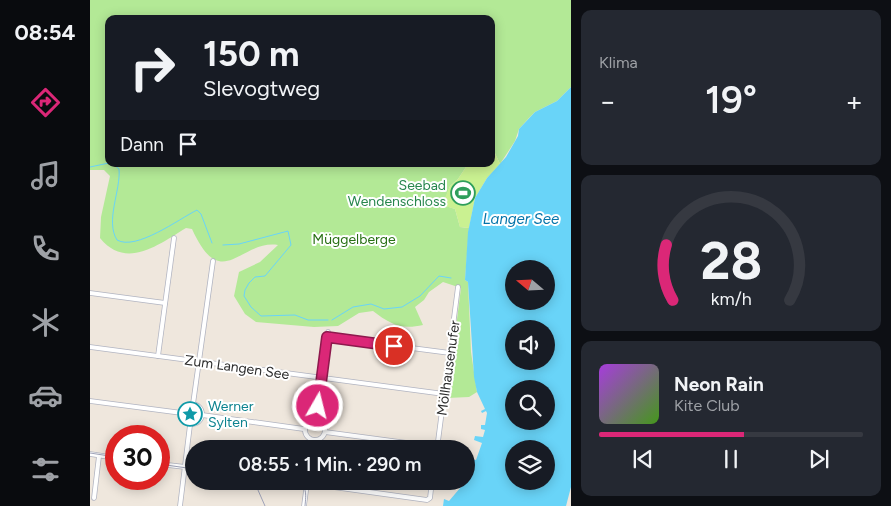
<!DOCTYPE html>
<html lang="de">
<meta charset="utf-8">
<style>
:root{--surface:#171b24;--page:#242831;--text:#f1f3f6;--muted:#9ea1a6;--line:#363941;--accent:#db2777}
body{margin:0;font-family:Figtree,sans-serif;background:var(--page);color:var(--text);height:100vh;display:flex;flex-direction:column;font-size:19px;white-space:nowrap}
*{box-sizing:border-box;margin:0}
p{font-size:16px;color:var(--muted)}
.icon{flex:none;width:28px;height:28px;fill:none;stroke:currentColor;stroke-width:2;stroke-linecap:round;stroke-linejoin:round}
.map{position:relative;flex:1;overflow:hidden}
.sheet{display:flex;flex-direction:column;gap:10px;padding:10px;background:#0d0f14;width:320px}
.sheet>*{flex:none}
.top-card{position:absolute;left:15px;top:15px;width:390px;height:152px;border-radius:10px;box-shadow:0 2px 12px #0003;background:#171b24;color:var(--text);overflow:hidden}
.needle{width:32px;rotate:289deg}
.tools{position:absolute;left:415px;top:260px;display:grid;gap:10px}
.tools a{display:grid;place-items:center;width:50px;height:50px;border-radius:50%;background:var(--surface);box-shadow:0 2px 12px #0003;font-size:25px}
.speed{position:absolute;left:15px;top:425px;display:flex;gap:10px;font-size:25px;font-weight:700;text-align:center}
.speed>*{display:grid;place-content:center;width:65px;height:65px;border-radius:50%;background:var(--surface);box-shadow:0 2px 12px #0003;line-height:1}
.speed .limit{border:8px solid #d22;background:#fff;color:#111}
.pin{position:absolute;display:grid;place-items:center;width:42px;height:42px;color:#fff;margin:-21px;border:2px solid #fff;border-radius:50%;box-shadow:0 1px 5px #0007}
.me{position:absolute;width:55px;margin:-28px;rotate:8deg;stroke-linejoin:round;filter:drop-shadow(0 0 4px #0008)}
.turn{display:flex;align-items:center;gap:18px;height:105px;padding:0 15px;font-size:22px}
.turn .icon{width:65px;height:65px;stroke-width:2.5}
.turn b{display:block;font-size:35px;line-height:42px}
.then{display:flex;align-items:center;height:48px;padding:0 15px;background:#0003;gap:10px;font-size:19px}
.big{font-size:38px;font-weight:600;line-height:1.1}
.sheet .widget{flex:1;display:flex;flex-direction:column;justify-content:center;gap:8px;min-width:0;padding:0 18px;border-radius:10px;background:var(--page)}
.sheet .dial{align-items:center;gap:0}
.dial svg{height:130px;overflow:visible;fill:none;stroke:var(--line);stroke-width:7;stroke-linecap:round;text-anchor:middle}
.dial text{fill:var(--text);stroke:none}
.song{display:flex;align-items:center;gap:15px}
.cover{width:60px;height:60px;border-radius:8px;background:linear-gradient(135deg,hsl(280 70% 55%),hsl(100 70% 35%))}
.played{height:5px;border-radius:2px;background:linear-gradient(90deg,var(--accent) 55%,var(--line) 55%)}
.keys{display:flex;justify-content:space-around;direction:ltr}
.heat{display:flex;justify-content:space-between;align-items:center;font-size:28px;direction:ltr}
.trip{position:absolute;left:95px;top:440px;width:290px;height:50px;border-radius:25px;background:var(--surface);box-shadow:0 2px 12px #0003;font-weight:600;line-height:50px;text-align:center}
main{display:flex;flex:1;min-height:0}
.dock{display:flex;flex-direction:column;width:90px;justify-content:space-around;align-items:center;background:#090b0e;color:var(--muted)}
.dock .icon{width:35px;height:35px}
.dock .on{color:var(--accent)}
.dock b{font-size:22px;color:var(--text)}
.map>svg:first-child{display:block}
.green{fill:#b3e996}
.pitch{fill:#caf191}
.water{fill:#69d4f8;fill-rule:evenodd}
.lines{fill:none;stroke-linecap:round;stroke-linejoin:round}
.stream{stroke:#69d4f8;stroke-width:1}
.street-casing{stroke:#b1b4c1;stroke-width:5.5}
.street{stroke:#fff;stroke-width:4}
.tram{stroke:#9fa3b8;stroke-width:1}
.route-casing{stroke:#8e194d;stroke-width:12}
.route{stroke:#db2777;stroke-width:9}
.labels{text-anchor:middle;stroke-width:4;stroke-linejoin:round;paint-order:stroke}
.leisure-label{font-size:14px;fill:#27864d;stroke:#fff;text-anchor:end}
.park-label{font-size:14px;fill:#297015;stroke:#fff}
.street-label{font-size:14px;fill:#2c2c2c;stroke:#fff}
.culture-label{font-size:14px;fill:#0d838f;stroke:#fff;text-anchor:start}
.water-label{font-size:15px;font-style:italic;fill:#0373a9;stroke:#fff}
</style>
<main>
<nav class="dock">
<b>08:54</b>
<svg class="icon on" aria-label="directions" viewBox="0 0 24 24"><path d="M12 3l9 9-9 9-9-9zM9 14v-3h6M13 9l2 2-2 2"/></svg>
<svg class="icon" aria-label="music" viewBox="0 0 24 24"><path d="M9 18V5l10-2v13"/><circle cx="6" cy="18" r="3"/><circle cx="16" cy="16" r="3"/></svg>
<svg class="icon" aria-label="phone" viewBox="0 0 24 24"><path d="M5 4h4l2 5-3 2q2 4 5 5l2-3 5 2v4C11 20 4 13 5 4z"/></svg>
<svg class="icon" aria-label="climate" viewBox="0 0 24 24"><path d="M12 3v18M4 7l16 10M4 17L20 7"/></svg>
<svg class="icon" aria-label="car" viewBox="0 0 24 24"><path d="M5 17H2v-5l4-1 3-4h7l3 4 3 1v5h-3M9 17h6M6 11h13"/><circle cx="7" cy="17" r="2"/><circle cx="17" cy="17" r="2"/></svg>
<svg class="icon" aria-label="filters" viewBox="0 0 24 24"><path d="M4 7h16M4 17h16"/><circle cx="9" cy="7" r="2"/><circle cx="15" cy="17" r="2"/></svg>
</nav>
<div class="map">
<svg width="481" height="506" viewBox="0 0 481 506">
<rect width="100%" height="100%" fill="#efe7dd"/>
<!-- green -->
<path class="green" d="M0,0h481v87l-14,14 -22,11 -6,6 -10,11 -4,12 -15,23 -6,-13 -3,-2v-130h-382v145h359l-10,15 -8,7 -7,19 12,4 5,18 9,1 -4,52 3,2 3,70 6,40 -8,5 -22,1 14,-110 -18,-6 -14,10 -5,8 -9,7 8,18c-22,5 -33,-1 -50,-14l-14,2 -21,13 -24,1 -58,-5 -11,-8 -11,-18 5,-24 21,-10 18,-17c-38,-6 -56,50 -86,-16l-6,-1c-28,17 -60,42 -86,10l1,-21 9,-41 -6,-6h-14z"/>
<!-- pitch -->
<polygon class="pitch" points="401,149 404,151 410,164 397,178 385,198 379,228 370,227 365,209 352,205 360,186 368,179 378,164 401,164"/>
<!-- water -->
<path class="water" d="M481,87v400l-5,19h-123l1,-7 5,2 17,-20 3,-6 -3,-1 1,-2h3l4,-8 -4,-1v-4l6,1 6,-17 -8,-3 1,-4 8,1 2,-7 -4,-1v-4h4l2,-12 -1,-2 -4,2 -1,-2 4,-2 -8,-17 -3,-15 -6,-95 -3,-2 3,-48 7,-34 12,-20 19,-21 12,-21 1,-7 16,-17 22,-11zM424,269h32v32h-32zM424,329h32v32h-32zM424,389h32v32h-32zM424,449h32v32h-32z"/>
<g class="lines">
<!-- stream -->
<g class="stream">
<path d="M23,164l6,5c2,21 -14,52 -2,71 19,11 62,-21 80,-30l4,4 11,29"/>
<polyline points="0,167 19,163"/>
<polyline points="133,245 149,244 198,231 201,245 175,276 165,277 159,283 155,290 154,296 161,307 171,316 205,315 218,320 238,320"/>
<polyline points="242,320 263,307 281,304 294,309 312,307 330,296 349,276 361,278"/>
</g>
<!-- street casing -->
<g class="street-casing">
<g id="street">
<polyline points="0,293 75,303"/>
<polyline points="237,337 360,353"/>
<polyline points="0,347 354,394"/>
<polyline points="68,356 84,238"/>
<polyline points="0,401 92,413"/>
<circle cx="102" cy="414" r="10"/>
<polyline points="103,404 123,261"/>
<polyline points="112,415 214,429"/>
<circle cx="225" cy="430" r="10"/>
<polyline points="226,420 238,332"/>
<polyline points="235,432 347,447"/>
<polyline points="222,449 223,440"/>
<polyline points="347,449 368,287"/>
<polyline points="0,454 26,458"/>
<polyline points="69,464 104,468"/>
<polyline points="200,481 337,500 340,498 342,481"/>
<polyline points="4,498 9,456"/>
<polyline points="90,506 100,425"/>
<polyline points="214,506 217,483"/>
</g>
</g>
<!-- street -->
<use href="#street" class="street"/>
<!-- tram -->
<g class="tram">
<polyline points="0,453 26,457"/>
<polyline points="69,464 104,469"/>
<polyline points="164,481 175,506"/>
<path d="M204,481c14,4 12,13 11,25"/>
</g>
</g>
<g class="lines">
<!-- route casing -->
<g class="route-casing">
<polyline id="route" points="228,406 237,337 304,346"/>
</g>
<!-- route -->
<use href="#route" class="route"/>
</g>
<!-- icons -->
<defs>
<g id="stadium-ring" transform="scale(1.25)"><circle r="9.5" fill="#fff" stroke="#2e9e5b" stroke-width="1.5"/><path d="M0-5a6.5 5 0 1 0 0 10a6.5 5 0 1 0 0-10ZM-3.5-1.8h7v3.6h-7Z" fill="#2e9e5b"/></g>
<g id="sight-ring" transform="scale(1.25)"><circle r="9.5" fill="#fff" stroke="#0f9aa8" stroke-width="1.5"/><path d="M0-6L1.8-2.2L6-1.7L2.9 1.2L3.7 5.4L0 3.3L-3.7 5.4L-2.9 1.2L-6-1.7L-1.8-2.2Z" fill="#0f9aa8"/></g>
</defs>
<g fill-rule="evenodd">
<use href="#stadium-ring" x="373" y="193"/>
<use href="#sight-ring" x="100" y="414"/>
</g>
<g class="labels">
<!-- leisure labels -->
<g class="leisure-label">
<text x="356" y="190">Seebad<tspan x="356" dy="16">Wendenschloss</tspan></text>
</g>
<!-- park labels -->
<g class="park-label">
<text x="264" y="244">Müggelberge</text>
</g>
<!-- street labels -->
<g class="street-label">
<text transform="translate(147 367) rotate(8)" y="5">Zum Langen See</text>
<text transform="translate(358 368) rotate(-82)" y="5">Möllhausenufer</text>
</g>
<!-- culture labels -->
<g class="culture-label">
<text x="118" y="411">Werner<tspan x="118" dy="16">Sylten</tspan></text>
</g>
<!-- water labels -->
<g class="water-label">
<text x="431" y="224">Langer See</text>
</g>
</g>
</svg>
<div class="tools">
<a><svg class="needle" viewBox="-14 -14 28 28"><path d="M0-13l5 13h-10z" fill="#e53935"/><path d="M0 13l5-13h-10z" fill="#9ea1a6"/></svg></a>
<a><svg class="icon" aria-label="sound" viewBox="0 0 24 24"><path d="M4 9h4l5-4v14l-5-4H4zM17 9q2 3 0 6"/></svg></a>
<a><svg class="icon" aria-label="search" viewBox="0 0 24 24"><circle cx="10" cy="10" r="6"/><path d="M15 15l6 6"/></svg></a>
<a><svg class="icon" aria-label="layers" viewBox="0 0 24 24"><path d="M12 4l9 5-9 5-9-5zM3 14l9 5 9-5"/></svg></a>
</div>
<div class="speed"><div class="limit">30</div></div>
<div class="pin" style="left:304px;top:346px;background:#d93025"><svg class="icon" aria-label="arrive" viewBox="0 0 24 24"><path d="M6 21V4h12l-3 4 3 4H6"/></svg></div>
<svg class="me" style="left:228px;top:406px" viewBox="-20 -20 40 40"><circle r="17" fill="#db2777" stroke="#fff" stroke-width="3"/><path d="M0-11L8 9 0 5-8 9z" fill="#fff"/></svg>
<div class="trip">08:55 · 1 Min. · 290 m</div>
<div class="top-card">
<div class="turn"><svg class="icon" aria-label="right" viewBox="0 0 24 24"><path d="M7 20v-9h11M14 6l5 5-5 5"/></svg><div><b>150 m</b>Slevogtweg</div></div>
<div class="then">Dann<svg class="icon" aria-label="arrive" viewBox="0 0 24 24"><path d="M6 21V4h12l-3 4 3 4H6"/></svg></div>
</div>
</div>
<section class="sheet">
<div class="widget"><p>Klima</p>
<div class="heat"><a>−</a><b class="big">19°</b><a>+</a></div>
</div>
<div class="widget dial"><svg viewBox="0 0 100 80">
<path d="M14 69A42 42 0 1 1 86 69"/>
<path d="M14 69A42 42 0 0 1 10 35" stroke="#db2777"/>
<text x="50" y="56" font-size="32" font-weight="700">28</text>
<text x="50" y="72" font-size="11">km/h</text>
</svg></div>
<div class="widget">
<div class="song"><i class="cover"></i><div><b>Neon Rain</b><p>Kite Club</p></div></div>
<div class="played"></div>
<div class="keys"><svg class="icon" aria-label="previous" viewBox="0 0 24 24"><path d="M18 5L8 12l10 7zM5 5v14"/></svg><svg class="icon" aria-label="pause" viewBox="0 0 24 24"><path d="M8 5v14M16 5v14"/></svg><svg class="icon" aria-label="next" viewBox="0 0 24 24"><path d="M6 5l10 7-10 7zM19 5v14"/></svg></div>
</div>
</section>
</main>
